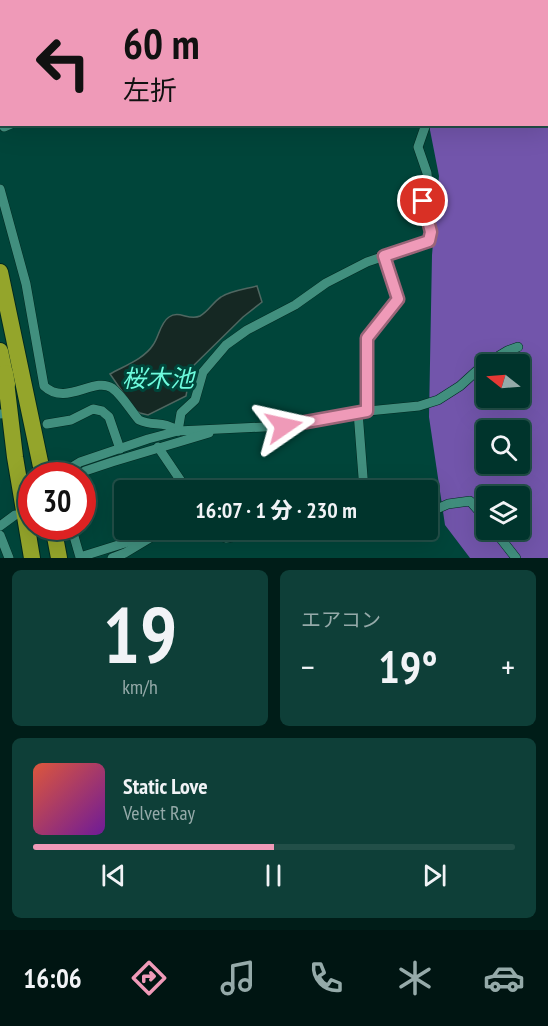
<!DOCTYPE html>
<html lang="ja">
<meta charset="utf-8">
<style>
:root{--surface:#00342c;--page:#0e3f38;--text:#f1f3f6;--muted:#95aaa9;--line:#224f48;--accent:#ef9ab8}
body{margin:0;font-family:"PT Sans Narrow","Noto Sans JP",sans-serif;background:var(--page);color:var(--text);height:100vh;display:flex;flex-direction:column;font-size:22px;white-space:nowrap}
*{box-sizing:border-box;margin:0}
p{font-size:20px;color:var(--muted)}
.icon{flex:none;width:33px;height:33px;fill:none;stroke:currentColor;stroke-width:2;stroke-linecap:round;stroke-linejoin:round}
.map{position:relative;height:558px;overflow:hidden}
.details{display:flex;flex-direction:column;gap:12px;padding:12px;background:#001d18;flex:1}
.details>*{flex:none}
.guide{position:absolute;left:0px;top:0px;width:549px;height:126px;box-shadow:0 6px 24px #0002,0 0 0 2px var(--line);background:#ef9ab8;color:#111;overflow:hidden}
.needle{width:39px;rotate:287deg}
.controls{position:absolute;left:476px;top:354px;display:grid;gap:12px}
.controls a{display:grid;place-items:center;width:54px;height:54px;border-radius:6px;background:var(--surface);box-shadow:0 6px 24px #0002,0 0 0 2px var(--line);font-size:30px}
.speed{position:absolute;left:18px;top:462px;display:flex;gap:12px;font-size:30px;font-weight:700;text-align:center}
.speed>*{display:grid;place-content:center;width:78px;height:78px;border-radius:50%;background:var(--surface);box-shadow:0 6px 24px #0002,0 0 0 2px var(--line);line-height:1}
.speed .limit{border:9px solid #d22;background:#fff;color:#111}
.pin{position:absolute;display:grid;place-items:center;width:51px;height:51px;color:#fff;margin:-26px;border:3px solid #fff;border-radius:50%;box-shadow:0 2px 6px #0007}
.me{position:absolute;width:66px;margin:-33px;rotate:79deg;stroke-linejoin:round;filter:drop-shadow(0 0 4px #0008)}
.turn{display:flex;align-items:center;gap:21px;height:126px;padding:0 24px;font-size:27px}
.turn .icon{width:78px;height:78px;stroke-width:2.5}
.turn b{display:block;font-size:42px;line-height:51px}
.big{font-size:45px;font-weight:800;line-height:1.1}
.details .widget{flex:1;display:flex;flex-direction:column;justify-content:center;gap:9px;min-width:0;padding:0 21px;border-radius:9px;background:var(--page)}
.details .dial{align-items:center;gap:0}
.dial b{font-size:78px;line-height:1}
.song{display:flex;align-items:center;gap:18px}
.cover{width:72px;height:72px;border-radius:9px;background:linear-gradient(135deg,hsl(10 70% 55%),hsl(280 70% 35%))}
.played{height:6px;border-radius:3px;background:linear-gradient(90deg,var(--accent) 50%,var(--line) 50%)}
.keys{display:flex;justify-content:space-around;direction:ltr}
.heat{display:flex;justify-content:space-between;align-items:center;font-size:33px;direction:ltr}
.details .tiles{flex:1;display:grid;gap:12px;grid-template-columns:1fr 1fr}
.widget:last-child{grid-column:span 2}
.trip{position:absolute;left:114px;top:480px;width:324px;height:60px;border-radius:6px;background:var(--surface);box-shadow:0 6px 24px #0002,0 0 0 2px var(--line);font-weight:800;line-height:60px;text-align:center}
.dock{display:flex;height:96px;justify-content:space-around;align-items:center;background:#001512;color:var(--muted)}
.dock .icon{width:42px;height:42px}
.dock .on{color:var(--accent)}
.dock b{font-size:27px;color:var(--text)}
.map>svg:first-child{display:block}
.forest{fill:#7255ab;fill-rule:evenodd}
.water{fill:#152823;stroke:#4f6761;stroke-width:1.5}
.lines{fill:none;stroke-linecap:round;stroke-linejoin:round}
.minor-casing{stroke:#002921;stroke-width:10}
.motorway-casing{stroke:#002921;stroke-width:18}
.minor{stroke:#418f7e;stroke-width:9}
.motorway{stroke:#94a52b;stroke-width:16}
.route-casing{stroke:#9b6478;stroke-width:15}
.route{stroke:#ef9ab8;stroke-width:10}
.labels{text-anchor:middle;stroke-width:6;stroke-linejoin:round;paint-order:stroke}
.water-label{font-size:24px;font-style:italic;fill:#6dfbdd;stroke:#00453a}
</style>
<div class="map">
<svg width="548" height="558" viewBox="0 0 548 558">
<rect width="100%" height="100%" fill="#00453a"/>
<!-- forest -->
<path class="forest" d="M396,0h152v558h-78l-25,-33 -16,-108 3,-162 7,-79 -10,-51 119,-1v-122zM486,364h33v34h-33zM486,430h33v34h-33zM486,496h33v34h-33z"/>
<!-- water -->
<path class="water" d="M257,286l5,16 -19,15 -52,51 -5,28 -38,19 -8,-2 -5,-3 -25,-36c14,-8 34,-15 43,-29 6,-8 7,-22 16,-28 10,-7 20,4 31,-1 9,-5 13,-14 21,-19 9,-6 25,-8 36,-11z"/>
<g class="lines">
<!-- minor casing -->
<g class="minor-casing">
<g id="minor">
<polyline points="465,2 465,0"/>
<polyline points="0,108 2,108"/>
<polyline points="4,127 11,124"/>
<path d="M0,189l26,95 18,102c22,21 50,-10 68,2 10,7 19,23 27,32 15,7 24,0 39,11"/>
<polyline points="367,411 367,338 398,299 384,256"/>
<polyline points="358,412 364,490"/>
<polyline points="0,414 1,414"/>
<polyline points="47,424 71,420 93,409 102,411 109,417 120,449"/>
<polyline points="178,431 181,413 195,400 203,372 226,345 247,330 295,305 326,283 367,262 429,241 431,232 423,201 428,186 427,173 418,147 426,124"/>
<polyline points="158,447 187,490"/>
<polyline points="59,475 80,462 148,439 178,431 284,426 358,412 419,406 438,400 460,386 482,366 507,351 518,347"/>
<polyline points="80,476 85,471 112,462 209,433"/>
<polyline points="428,513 448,504 470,501 486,519"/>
<polyline points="0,526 15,515"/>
<polyline points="71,526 80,557 128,542 139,544"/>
<polyline points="322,530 350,533 370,530"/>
<polyline points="494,530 516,558"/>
<polyline points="0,535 9,558"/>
<polyline points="112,558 125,553 155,535 185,531 201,531 226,538 282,530"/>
</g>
</g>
<!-- motorway casing -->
<g class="motorway-casing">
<g id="motorway">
<polyline points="0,272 43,476"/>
<polyline points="0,351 7,384"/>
<polyline points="5,373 15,457 32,558"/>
<polyline points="53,526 59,558"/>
</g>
</g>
<!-- minor -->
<use href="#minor" class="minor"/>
<!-- motorway -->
<use href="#motorway" class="motorway"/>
</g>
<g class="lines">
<!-- route casing -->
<g class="route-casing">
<polyline id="route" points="284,426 367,411 367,338 398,299 384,256 429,241 431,232 423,201"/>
</g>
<!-- route -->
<use href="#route" class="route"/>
</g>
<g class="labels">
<!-- water labels -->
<g class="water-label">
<text x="158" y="387">桜木池</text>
</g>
</g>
</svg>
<div class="controls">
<a><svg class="needle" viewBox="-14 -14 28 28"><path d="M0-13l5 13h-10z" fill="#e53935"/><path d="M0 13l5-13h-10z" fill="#95aaa9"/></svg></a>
<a><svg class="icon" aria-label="search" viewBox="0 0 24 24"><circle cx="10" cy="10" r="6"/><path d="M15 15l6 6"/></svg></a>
<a><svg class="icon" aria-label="layers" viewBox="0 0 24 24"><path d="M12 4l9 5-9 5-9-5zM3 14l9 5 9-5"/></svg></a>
</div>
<div class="speed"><div class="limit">30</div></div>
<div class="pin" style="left:423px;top:201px;background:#d93025"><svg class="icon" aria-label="arrive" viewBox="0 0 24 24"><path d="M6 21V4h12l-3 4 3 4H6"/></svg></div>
<svg class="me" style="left:284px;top:426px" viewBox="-20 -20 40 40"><path d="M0-17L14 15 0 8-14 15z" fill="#ef9ab8" stroke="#fff" stroke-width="4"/></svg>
<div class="trip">16:07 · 1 分 · 230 m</div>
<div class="guide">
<div class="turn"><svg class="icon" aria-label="left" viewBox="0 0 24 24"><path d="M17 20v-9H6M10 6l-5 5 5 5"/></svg><div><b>60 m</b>左折</div></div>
</div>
</div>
<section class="details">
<div class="tiles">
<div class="widget dial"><b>19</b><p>km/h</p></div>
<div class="widget"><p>エアコン</p>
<div class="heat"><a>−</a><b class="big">19°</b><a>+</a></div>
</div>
<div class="widget">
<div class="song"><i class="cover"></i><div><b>Static Love</b><p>Velvet Ray</p></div></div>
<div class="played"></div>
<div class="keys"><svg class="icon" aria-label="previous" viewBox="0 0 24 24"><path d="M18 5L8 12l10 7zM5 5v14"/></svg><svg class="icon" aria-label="pause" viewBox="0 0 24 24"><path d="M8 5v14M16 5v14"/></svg><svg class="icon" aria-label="next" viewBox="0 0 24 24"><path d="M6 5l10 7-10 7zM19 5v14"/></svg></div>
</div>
</div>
</section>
<nav class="dock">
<b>16:06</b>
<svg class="icon on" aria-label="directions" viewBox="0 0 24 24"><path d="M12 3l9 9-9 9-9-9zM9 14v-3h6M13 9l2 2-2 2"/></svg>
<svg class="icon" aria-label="music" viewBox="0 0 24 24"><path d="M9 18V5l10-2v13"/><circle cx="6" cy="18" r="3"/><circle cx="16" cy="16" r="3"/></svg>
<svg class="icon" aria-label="phone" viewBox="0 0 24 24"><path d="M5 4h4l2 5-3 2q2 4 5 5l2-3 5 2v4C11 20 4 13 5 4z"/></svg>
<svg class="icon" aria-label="climate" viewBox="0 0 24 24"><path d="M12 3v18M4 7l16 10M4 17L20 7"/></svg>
<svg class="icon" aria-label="car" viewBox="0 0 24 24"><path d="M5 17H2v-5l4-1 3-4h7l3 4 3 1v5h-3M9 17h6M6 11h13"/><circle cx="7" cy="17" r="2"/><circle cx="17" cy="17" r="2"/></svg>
</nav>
